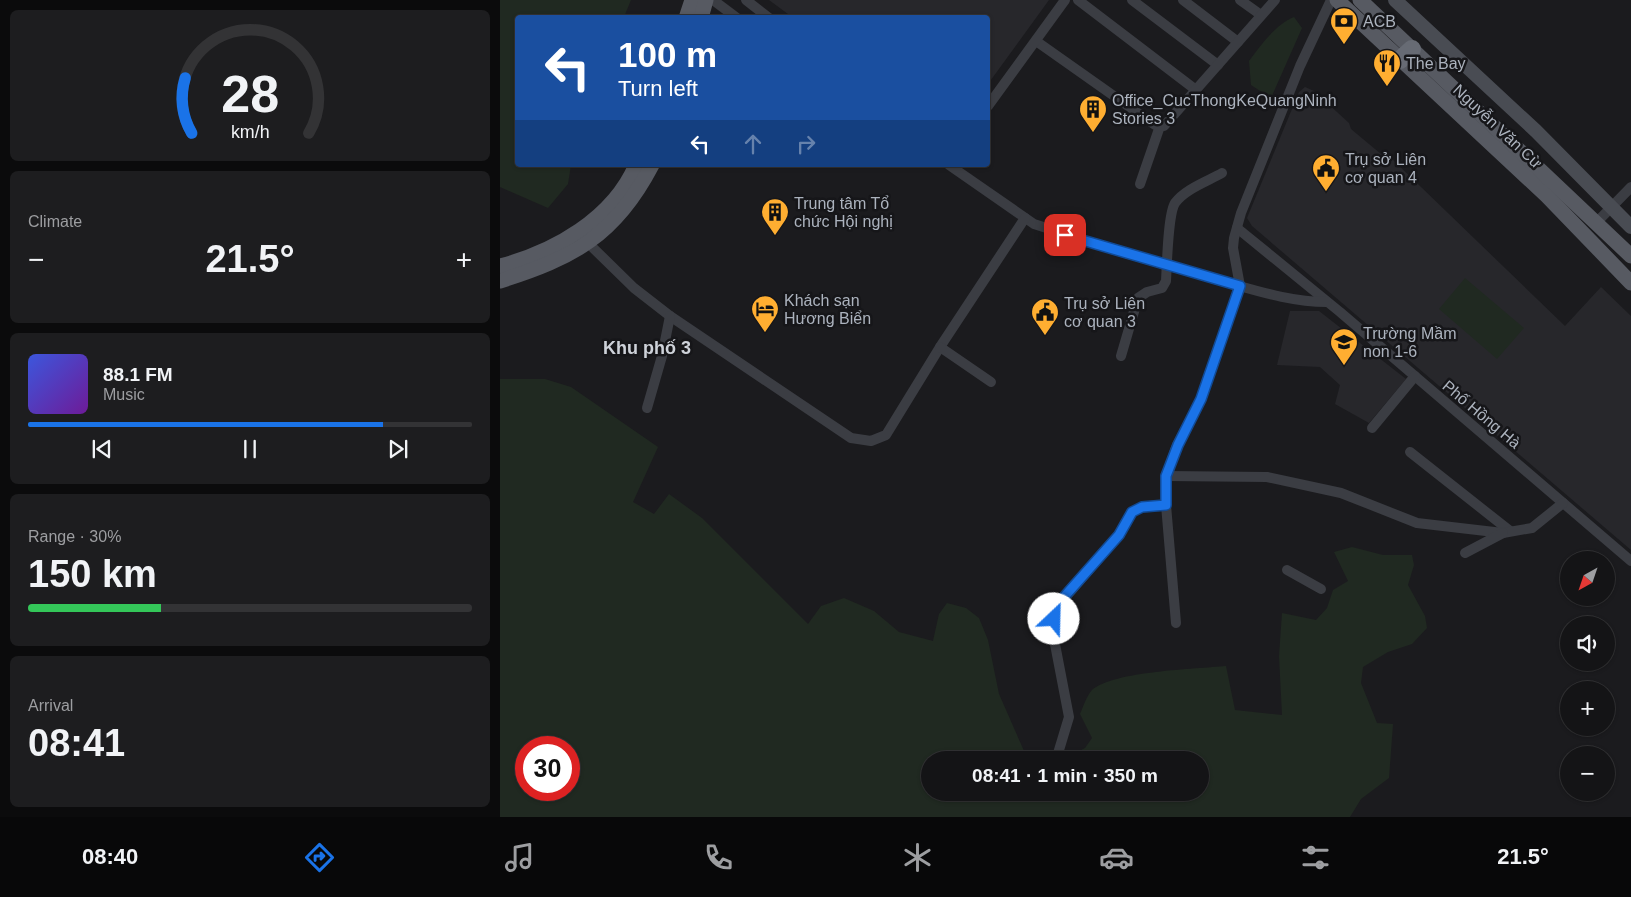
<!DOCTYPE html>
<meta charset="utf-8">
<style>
:root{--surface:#141416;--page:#1d1d1f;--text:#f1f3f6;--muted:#9d9ea1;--line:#333335;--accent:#1a73e8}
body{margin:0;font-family:Arial,sans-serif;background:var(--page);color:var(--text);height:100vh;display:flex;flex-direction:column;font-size:19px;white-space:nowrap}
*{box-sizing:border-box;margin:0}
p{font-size:16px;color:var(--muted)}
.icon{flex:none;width:28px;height:28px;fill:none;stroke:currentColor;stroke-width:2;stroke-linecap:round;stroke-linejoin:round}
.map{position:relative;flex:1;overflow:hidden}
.side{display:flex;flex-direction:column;gap:10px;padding:10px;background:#0b0b0c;width:500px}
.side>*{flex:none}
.top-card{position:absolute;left:15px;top:15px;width:475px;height:152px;border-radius:5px;box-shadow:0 1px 4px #0004,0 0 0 1px var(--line);background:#1a4fa0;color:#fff;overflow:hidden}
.needle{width:32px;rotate:220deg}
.tools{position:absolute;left:1060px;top:551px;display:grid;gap:10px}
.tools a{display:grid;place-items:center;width:55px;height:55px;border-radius:50%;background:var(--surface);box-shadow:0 1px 4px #0004,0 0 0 1px var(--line);font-size:25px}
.speed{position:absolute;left:15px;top:736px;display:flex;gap:10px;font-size:25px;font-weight:700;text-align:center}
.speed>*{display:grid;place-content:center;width:65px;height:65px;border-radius:50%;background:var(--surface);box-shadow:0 1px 4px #0004,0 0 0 1px var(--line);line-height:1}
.speed .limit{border:8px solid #d22;background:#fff;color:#111}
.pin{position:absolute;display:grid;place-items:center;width:42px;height:42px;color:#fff;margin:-21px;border-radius:10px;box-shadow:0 2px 8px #0006}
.me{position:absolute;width:55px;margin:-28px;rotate:24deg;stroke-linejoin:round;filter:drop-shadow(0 0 4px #0008)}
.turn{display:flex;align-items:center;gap:18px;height:105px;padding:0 20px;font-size:22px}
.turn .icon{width:65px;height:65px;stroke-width:2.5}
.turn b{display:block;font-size:35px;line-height:42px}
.lanes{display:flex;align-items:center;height:48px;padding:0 20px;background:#0003;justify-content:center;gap:25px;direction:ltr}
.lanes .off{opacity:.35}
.big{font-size:38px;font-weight:700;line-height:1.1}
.side .card{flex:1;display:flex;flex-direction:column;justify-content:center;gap:8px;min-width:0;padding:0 18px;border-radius:8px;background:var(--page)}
.side .dial{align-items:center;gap:0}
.dial svg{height:130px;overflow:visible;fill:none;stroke:var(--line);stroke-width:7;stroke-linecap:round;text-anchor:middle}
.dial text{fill:var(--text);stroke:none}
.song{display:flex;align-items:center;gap:15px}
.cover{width:60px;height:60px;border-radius:8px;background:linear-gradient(135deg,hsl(230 70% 55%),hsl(280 70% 35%))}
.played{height:5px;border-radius:2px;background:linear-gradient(90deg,var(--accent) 80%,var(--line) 80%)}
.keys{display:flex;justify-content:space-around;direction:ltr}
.heat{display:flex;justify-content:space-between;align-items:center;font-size:28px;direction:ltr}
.charge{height:8px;border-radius:4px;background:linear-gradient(90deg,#34c759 30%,var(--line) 0)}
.trip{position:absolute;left:421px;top:751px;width:288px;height:50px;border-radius:25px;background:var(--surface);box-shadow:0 1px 4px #0004,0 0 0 1px var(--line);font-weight:700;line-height:50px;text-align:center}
.tabs{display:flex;height:80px;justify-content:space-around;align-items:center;background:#080809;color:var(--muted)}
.tabs .icon{width:35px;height:35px}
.tabs .selected{color:var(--accent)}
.tabs b{font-size:22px;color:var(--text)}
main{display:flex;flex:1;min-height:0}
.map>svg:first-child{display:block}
.built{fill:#27272b}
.green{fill:#202921;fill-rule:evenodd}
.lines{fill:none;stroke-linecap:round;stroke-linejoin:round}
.street{stroke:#3b3d43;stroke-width:10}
.secondary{stroke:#494c53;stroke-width:14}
.primary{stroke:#575a62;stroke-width:15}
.highway{stroke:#676b74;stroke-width:18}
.street-bridge{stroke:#3b3d43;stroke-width:10}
.route-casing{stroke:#114b97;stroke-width:12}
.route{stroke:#1a73e8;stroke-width:9}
.labels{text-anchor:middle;stroke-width:5;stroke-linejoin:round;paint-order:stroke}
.poi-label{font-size:16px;fill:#acb3be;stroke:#161619;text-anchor:start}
.street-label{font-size:16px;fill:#acb3be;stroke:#161619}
.neighbourhood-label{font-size:18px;font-weight:bold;fill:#ced2d9;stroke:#161619}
</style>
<main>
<section class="side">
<div class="card dial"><svg viewBox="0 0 100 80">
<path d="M14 69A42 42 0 1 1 86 69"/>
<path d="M14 69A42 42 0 0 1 10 35" stroke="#1a73e8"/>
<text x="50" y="56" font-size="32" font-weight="700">28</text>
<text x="50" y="72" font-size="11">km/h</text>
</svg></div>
<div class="card"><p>Climate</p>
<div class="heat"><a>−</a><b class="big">21.5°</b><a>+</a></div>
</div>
<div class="card">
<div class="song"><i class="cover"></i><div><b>88.1 FM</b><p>Music</p></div></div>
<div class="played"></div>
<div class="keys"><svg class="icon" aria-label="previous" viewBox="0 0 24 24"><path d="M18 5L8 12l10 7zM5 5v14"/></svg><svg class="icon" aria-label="pause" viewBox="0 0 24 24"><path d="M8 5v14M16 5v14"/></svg><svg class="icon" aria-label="next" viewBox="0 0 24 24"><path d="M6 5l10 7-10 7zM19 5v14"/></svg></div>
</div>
<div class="card"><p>Range · 30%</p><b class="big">150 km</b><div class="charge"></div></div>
<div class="card"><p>Arrival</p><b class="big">08:41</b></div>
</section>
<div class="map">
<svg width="1131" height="817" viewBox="0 0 1131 817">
<rect width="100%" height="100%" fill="#1b1b1e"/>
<!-- built -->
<g class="built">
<polygon points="269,0 549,0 488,84 488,18 292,17"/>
<polygon points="805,87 814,91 849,123 851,129 887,159 892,159 1065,326 1101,287 1131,316 1131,550 752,226 747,218 799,92"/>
<polygon points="790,311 819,311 906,379 869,423 835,404 840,385 820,367 777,365"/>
</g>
<!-- green -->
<g class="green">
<polygon points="0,0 131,0 124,17 18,18 18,165 71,165 68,184 48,208 0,187"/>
<path d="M794,17l8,11 -31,70 -20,-13 -2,-24c12,-16 26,-36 45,-44z"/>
<polygon points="965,278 1024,328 997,359 939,309"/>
<path d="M0,379h45l26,8 87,60 -25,55 21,12 15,-20 33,24 106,106 13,-18 23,-8 30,13 25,21 34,9 6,-27 8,-11 19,5 13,10 9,22 11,54 29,66h-98v32h270v-32h-132l2,-4 15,-8 7,-10 -12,-24c3,-7 7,-19 12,-24 22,-19 104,-21 134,-24l9,44 47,5 -3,-59 3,-43 34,7 11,-12 6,-18 15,-9 -14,-29 18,-5 31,8h29l2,10 -6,20 17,31 2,12 -15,16 -24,8 -25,15 -2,16 16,40 16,1 -4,54 -28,21 -11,18h-850zM26,748h43v42h-43z"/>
</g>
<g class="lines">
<!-- street -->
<g class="street">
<polyline points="213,0 237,18"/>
<polyline points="246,0 269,18"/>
<polyline points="578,0 696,90"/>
<polyline points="632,0 718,65"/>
<polyline points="683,0 738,42"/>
<polyline points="740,0 761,15"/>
<polyline points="536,41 655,125 664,126 775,0"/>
<polyline points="488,106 565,0"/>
<polyline points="449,165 534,224 618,251"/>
<polyline points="640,184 660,126"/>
<polyline points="1095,224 1131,187"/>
<polyline points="737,228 840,312 1131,561"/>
<polyline points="88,243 134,288 170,316 351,438 371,441 386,435 440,347 525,218"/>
<path d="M718,280c37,10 71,22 109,22"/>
<polyline points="440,347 491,382"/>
<path d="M621,356l17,-58 9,-6 15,-4 4,-7c1,-17 2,-67 9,-78 10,-14 33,-22 47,-30"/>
<polyline points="147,408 162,356 170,316"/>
<polyline points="872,428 915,376"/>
<polyline points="910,452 1010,531"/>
<polyline points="666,476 767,477 841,493 917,523 1003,533 1032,528 1063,503"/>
<polyline points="965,553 1003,533"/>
<polyline points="787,570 821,589"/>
<polyline points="676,623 666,505 666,476 677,445 701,399 740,286 733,248 734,238 741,213 800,66 831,0"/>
<polyline points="556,760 569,717 554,639 554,619 558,606 619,535 632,512 642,507 666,505"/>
</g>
<!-- secondary -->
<polyline class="secondary" points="895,0 1036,131 1131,227"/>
<!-- primary -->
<g class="primary">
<polyline points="837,0 1047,196 1131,283"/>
<polyline points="860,0 1131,256"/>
<polyline points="186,18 192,0"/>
<polyline points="201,18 206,0"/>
<path d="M0,266c54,-14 113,-47 136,-101"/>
<path d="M0,281c73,-23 115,-45 152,-116"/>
</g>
<!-- highway -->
<polyline class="highway" points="900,60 912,49"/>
<!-- street-bridge -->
<polyline class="street-bridge" points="618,251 718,280"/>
</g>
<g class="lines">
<!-- route casing -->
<g class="route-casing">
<polyline id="route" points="554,619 558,606 564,597 619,535 632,512 642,507 666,505 666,476 678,445 701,399 740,286 565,235"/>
</g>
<!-- route -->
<use href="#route" class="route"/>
</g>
<!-- icons -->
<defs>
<g id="bank-pin" transform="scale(1.4375)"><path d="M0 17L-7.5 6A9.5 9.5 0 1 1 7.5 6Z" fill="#ffae31" stroke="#161619"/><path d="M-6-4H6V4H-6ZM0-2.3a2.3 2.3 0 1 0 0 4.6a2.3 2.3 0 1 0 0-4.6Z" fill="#111"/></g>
<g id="restaurant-pin" transform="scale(1.4375)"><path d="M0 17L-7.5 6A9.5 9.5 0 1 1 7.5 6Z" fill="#ffae31" stroke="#161619"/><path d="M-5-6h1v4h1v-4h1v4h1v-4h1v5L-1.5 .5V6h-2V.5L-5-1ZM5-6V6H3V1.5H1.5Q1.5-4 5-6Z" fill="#111"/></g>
<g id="building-pin" transform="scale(1.4375)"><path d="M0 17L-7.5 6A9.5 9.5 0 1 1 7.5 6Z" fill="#ffae31" stroke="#161619"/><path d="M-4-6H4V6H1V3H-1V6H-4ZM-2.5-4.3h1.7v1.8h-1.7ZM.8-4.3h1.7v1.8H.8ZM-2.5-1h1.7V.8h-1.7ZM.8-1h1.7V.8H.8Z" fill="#111"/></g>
<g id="civic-pin" transform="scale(1.4375)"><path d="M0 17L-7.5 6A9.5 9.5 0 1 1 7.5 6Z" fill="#ffae31" stroke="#161619"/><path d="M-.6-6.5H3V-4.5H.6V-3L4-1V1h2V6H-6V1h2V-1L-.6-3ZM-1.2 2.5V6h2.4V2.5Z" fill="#111"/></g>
<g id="hotel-pin" transform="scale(1.4375)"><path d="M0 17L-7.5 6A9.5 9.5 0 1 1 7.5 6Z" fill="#ffae31" stroke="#161619"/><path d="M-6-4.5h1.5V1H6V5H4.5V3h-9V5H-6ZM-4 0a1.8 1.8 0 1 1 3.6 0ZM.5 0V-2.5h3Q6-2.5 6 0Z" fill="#111"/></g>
<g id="school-pin" transform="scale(1.4375)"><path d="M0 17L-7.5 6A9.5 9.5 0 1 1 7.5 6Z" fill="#ffae31" stroke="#161619"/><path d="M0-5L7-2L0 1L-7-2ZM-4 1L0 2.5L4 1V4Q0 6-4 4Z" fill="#111"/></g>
</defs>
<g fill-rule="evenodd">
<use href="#bank-pin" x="844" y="21"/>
<use href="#restaurant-pin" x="887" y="63"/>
<use href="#building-pin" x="593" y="109"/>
<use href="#civic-pin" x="826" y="168"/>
<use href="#building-pin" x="275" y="212"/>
<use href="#hotel-pin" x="265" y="309"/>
<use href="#civic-pin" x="545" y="312"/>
<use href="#school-pin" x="844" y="342"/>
</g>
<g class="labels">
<!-- poi labels -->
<g class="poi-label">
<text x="863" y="27">ACB</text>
<text x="906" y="69">The Bay</text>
<text x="612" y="106">Office_CucThongKeQuangNinh<tspan x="612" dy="18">Stories 3</tspan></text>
<text x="845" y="165">Trụ sở Liên<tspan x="845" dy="18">cơ quan 4</tspan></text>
<text x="294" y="209">Trung tâm Tổ<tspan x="294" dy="18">chức Hội nghị</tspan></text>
<text x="284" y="306">Khách sạn<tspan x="284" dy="18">Hương Biển</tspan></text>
<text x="564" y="309">Trụ sở Liên<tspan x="564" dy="18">cơ quan 3</tspan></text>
<text x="863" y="339">Trường Mầm<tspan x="863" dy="18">non 1-6</tspan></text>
</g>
<!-- street labels -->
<g class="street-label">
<text transform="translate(998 126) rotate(43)" y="6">Nguyễn Văn Cừ</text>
<text transform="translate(982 414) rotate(40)" y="6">Phố Hồng Hà</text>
</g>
<!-- neighbourhood labels -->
<g class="neighbourhood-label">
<text x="147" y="354">Khu phố 3</text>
</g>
</g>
</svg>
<div class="tools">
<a><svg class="needle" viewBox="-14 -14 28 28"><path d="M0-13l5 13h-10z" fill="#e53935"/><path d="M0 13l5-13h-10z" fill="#9d9ea1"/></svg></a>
<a><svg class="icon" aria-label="sound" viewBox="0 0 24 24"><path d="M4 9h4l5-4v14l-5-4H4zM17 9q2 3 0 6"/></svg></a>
<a>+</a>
<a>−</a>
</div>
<div class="speed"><div class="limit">30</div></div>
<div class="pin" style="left:565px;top:235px;background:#d93025"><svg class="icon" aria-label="arrive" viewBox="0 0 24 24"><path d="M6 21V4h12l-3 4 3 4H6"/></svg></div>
<svg class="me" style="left:554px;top:619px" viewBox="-20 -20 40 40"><circle r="19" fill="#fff"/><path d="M0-13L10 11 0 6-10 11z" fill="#1a73e8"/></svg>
<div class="trip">08:41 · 1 min · 350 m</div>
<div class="top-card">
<div class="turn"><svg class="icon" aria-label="left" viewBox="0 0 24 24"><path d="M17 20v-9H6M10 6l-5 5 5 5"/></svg><div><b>100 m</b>Turn left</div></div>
<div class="lanes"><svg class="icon" aria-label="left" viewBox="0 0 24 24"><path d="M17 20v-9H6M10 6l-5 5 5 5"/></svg><svg class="icon off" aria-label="ahead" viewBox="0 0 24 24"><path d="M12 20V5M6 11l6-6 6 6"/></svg><svg class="icon off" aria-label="right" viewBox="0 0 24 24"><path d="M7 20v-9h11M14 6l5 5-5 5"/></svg></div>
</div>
</div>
</main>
<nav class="tabs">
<b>08:40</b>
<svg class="icon selected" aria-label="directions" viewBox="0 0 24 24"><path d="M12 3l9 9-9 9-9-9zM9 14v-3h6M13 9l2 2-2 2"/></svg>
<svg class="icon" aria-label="music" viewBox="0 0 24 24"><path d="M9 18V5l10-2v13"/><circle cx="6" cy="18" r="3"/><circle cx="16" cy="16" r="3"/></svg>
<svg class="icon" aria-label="phone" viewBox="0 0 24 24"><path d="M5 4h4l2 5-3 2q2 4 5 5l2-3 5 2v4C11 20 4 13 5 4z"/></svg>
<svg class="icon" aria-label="climate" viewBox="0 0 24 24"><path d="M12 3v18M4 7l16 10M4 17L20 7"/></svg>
<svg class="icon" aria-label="car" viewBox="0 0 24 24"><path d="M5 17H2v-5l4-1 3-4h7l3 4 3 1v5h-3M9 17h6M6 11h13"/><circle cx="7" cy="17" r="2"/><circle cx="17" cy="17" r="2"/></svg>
<svg class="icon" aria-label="filters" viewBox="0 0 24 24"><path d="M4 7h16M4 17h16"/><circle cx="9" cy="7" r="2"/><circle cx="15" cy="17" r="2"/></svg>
<b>21.5°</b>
</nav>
